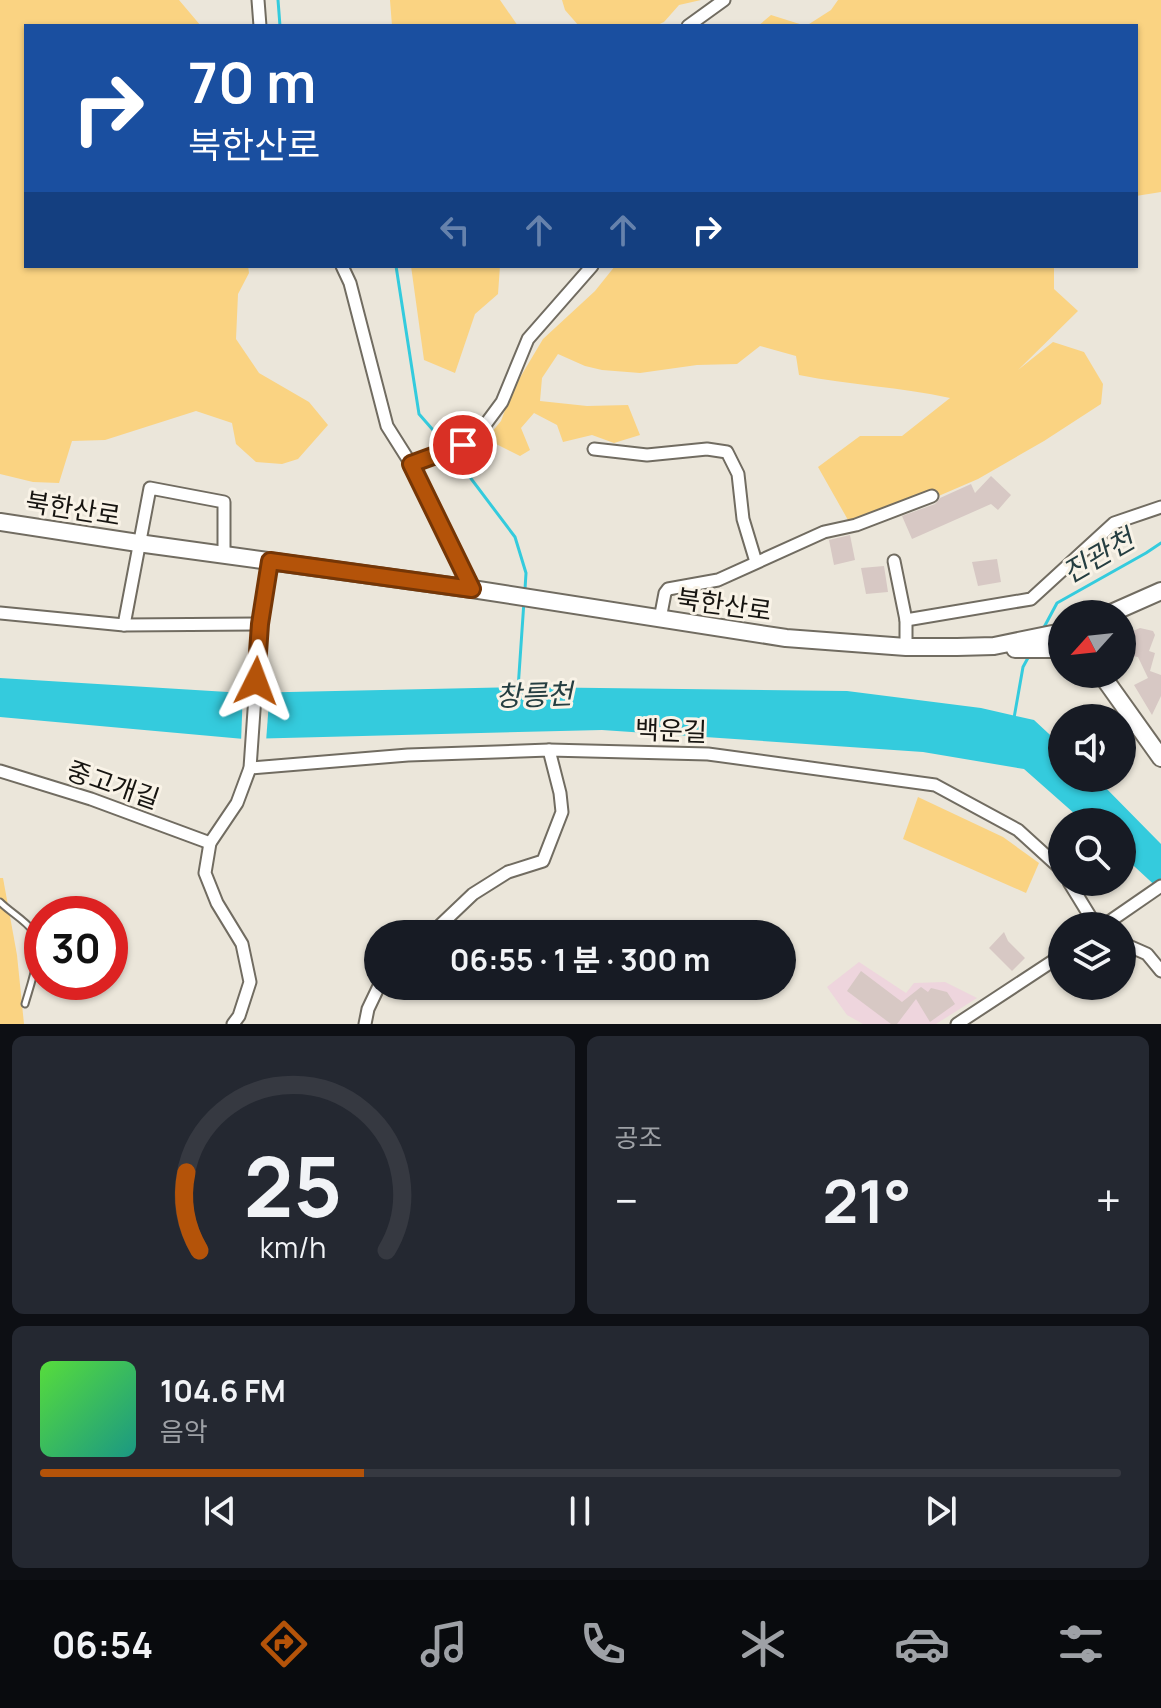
<!DOCTYPE html>
<html lang="ko">
<meta charset="utf-8">
<style>
:root{--surface:#171b24;--page:#242831;--text:#f1f3f6;--muted:#9ea1a6;--line:#363941;--accent:#b45309}
body{margin:0;font-family:Manrope,"Noto Sans KR",sans-serif;background:var(--page);color:var(--text);height:100vh;display:flex;flex-direction:column;font-size:30px;white-space:nowrap}
*{box-sizing:border-box;margin:0}
p{font-size:26px;color:var(--muted)}
.icon{flex:none;width:44px;height:44px;fill:none;stroke:currentColor;stroke-width:2;stroke-linecap:round;stroke-linejoin:round}
.map{position:relative;height:1024px;overflow:hidden}
.panel{display:flex;flex-direction:column;gap:12px;padding:12px;background:#0d0f14;flex:1}
.panel>*{flex:none}
.hud{position:absolute;left:24px;top:24px;width:1114px;height:244px;border-radius:0px;box-shadow:0 2px 6px #0004;background:#1a4fa0;color:#fff;overflow:hidden}
.needle{width:52px;rotate:243deg}
.buttons{position:absolute;left:1048px;top:600px;display:grid;gap:16px}
.buttons a{display:grid;place-items:center;width:88px;height:88px;border-radius:50%;background:var(--surface);box-shadow:0 2px 6px #0004;font-size:40px}
.speed{position:absolute;left:24px;top:896px;display:flex;gap:16px;font-size:40px;font-weight:700;text-align:center}
.speed>*{display:grid;place-content:center;width:104px;height:104px;border-radius:50%;background:var(--surface);box-shadow:0 2px 6px #0004;line-height:1}
.speed .limit{border:12px solid #d22;background:#fff;color:#111}
.pin{position:absolute;display:grid;place-items:center;width:68px;height:68px;color:#fff;margin:-34px;border:4px solid #fff;border-radius:50%;box-shadow:0 2px 8px #0007}
.me{position:absolute;width:88px;margin:-44px;rotate:3deg;stroke-linejoin:round;filter:drop-shadow(0 0 6px #0008)}
.turn{display:flex;align-items:center;gap:28px;height:168px;padding:0 32px;font-size:36px}
.turn .icon{width:104px;height:104px;stroke-width:2.5}
.turn b{display:block;font-size:56px;line-height:68px}
.lanes{display:flex;align-items:center;height:76px;padding:0 32px;background:#0003;justify-content:center;gap:40px;direction:ltr}
.lanes .off{opacity:.35}
.big{font-size:60px;font-weight:700;line-height:1.1}
.panel .card{flex:1;display:flex;flex-direction:column;justify-content:center;gap:12px;min-width:0;padding:0 28px;border-radius:12px;background:var(--page)}
.panel .dial{align-items:center;gap:0}
.dial svg{height:208px;overflow:visible;fill:none;stroke:var(--line);stroke-width:7;stroke-linecap:round;text-anchor:middle}
.dial text{fill:var(--text);stroke:none}
.song{display:flex;align-items:center;gap:24px}
.cover{width:96px;height:96px;border-radius:12px;background:linear-gradient(135deg,hsl(110 70% 55%),hsl(170 70% 35%))}
.played{height:8px;border-radius:4px;background:linear-gradient(90deg,var(--accent) 30%,var(--line) 30%)}
.keys{display:flex;justify-content:space-around;direction:ltr}
.heat{display:flex;justify-content:space-between;align-items:center;font-size:44px;direction:ltr}
.panel .tiles{flex:1;display:grid;gap:12px;grid-template-columns:1fr 1fr}
.card:last-child{grid-column:span 2}
.trip{position:absolute;left:364px;top:920px;width:432px;height:80px;border-radius:40px;background:var(--surface);box-shadow:0 2px 6px #0004;font-weight:700;line-height:80px;text-align:center}
.dock{display:flex;height:128px;justify-content:space-around;align-items:center;background:#090b0e;color:var(--muted)}
.dock .icon{width:56px;height:56px}
.dock .on{color:var(--accent)}
.dock b{font-size:36px;color:var(--text)}
.map>svg:first-child{display:block}
.commercial{fill:#eed5dd}
.green{fill:#fad382}
.water{fill:#34cbdd}
.pier{fill:#ebe6da}
.lines{fill:none;stroke-linecap:round;stroke-linejoin:round}
.stream{stroke:#34cbdd;stroke-width:3}
.building{fill:#d7c8c4}
.service-casing{stroke:#716c61;stroke-width:9}
.minor-casing{stroke:#716c61;stroke-width:15}
.secondary-casing{stroke:#716c61;stroke-width:20}
.service{stroke:#fff;stroke-width:5}
.minor{stroke:#fff;stroke-width:11}
.secondary{stroke:#fff;stroke-width:16}
.route-casing{stroke:#753606;stroke-width:20}
.route{stroke:#b45309;stroke-width:14}
.labels{text-anchor:middle;stroke-width:6;stroke-linejoin:round;paint-order:stroke}
.street-label{font-size:26px;fill:#161410;stroke:#f9f3e7}
.water-label{font-size:28px;font-style:italic;fill:#253e41;stroke:#f9f3e7}
</style>
<div class="map">
<svg width="1161" height="1024" viewBox="0 0 1161 1024">
<rect width="100%" height="100%" fill="#ebe6da"/>
<!-- commercial -->
<polygon class="commercial" points="859,962 906,993 914,983 945,982 977,998 936,1024 863,1024 847,1015 827,987"/>
<!-- green -->
<g class="green">
<polygon points="0,0 179,0 201,26 26,26 26,266 248,266 249,273 238,294 236,339 259,373 309,402 328,425 298,459 282,464 256,462 236,444 232,423 196,411 105,440 72,441 59,483 33,482 0,474"/>
<polygon points="390,0 500,0 518,26 392,26"/>
<polygon points="562,0 701,0 679,5 664,22 655,26 579,26 565,10"/>
<polygon points="838,0 1161,0 1161,192 1136,196 1136,26 758,26 771,15 806,26 831,10"/>
<polygon points="411,266 500,266 498,294 475,314 455,373 424,360"/>
<path d="M615,266h439v23l24,22 -60,59 35,-28 31,10 19,32 -2,20 -57,37 -66,38 -116,50 -14,-9 -30,-53 42,-31h42l48,-38c-49,-11 -101,-13 -151,-23l-3,-19 -36,-10 -23,18 -40,1 -57,8 -38,-3 -17,-4 -27,-12 -16,24 -2,23 47,5 41,-1 12,30 -26,8 -22,-8 -29,7 -6,-17 -23,-12 -13,15 9,22 -10,6 -34,-17 15,-18 11,-30 31,-52 52,-48z"/>
<polygon points="918,797 1003,837 1039,863 1026,893 903,839"/>
<polygon points="0,878 3,878 17,955 24,1024 0,1024"/>
</g>
<!-- water -->
<polygon class="water" points="0,678 244,693 518,687 847,691 981,708 1034,720 1062,746 1062,778 1096,778 1161,844 1161,891 1122,855 1122,822 1084,822 1024,769 923,752 602,730 244,739 0,717"/>
<!-- pier -->
<polygon class="pier" points="270,688 266,742 241,743 243,689"/>
<g class="lines">
<!-- stream -->
<g class="stream">
<polyline points="278,0 280,26"/>
<polyline points="396,266 419,414 447,446"/>
<polyline points="451,452 515,537 526,573 525,589"/>
<polyline points="1042,631 1057,603 1146,553 1161,543"/>
<polyline points="518,689 524,601"/>
<polyline points="1014,718 1023,667 1029,656"/>
</g>
</g>
<!-- building -->
<g class="building">
<polygon points="991,476 1011,495 998,510 991,504 912,539 902,516 935,504 940,498 971,484 975,493"/>
<polygon points="850,535 855,560 834,565 829,540"/>
<polygon points="997,559 1001,582 978,586 972,562"/>
<polygon points="884,566 888,592 866,594 861,568"/>
<polygon points="1140,628 1153,631 1155,635 1149,651 1155,653 1150,671 1161,675 1161,696 1152,715 1134,685 1148,678 1138,657 1126,655 1122,647 1126,634"/>
<polygon points="1004,932 1008,941 1025,958 1012,971 989,948"/>
<polygon points="861,971 902,1002 921,987 928,992 931,988 947,992 955,1004 930,1022 916,999 897,1024 891,1024 847,991"/>
</g>
<g class="lines">
<!-- service casing -->
<g class="service-casing">
<path id="service" d="M0,902c10,10 25,18 33,29 12,16 -3,55 -8,73"/>
</g>
<!-- minor casing -->
<g class="minor-casing">
<g id="minor">
<polyline points="258,0 260,26"/>
<polyline points="688,26 724,0"/>
<polyline points="342,266 350,283 387,426 411,464 472,589"/>
<polyline points="594,449 647,455 707,449 727,452 738,474 743,519 756,562"/>
<polyline points="411,464 463,445 479,433 502,402 528,339 592,266"/>
<polyline points="894,561 906,620"/>
<polyline points="0,613 124,625 260,624"/>
<polyline points="660,619 665,593 668,589 718,580 824,532 856,525 932,496"/>
<polyline points="124,625 150,488 224,502 224,555"/>
<polyline points="906,647 906,620 1031,599 1114,523 1161,507"/>
<polyline points="250,768 408,755 549,750 708,754 935,785 1018,830 1062,870"/>
<polyline points="0,771 91,799 210,843"/>
<polyline points="1069,882 1096,926"/>
<polyline points="1103,926 1161,886"/>
<polyline points="431,934 473,894 508,872 543,861 562,812 560,793 549,750"/>
<polyline points="1122,943 1147,954 1161,971"/>
<polyline points="233,1024 239,1016 250,982 242,944 217,903 205,873 210,843 237,803 250,768 260,624 270,561"/>
<polyline points="365,1024 368,1009 379,986"/>
<polyline points="957,1024 1062,955"/>
</g>
</g>
<!-- secondary casing -->
<g class="secondary-casing">
<g id="secondary">
<polyline points="0,522 138,543 472,589 786,638 906,647 957,647 994,646 1062,632"/>
<polyline points="1109,614 1161,591"/>
<polyline points="1015,649 1055,649 1062,651"/>
<polyline points="1101,674 1161,758"/>
</g>
</g>
<!-- service -->
<use href="#service" class="service"/>
<!-- minor -->
<use href="#minor" class="minor"/>
<!-- secondary -->
<use href="#secondary" class="secondary"/>
</g>
<g class="lines">
<!-- route casing -->
<g class="route-casing">
<polyline id="route" points="256,681 260,624 270,561 472,589 411,464 463,445"/>
</g>
<!-- route -->
<use href="#route" class="route"/>
</g>
<g class="labels">
<!-- street labels -->
<g class="street-label">
<text transform="translate(73 509) rotate(9)" y="9">북한산로</text>
<text transform="translate(724 605) rotate(8)" y="9">북한산로</text>
<text transform="translate(671 731) rotate(2)" y="9">백운길</text>
<text transform="translate(113 785) rotate(19)" y="9">중고개길</text>
</g>
<!-- water labels -->
<g class="water-label">
<text transform="translate(1098 556) rotate(-30)" y="10">진관천</text>
<text transform="translate(534 695) rotate(-2)" y="10">창릉천</text>
</g>
</g>
</svg>
<div class="buttons">
<a><svg class="needle" viewBox="-14 -14 28 28"><path d="M0-13l5 13h-10z" fill="#e53935"/><path d="M0 13l5-13h-10z" fill="#9ea1a6"/></svg></a>
<a><svg class="icon" aria-label="sound" viewBox="0 0 24 24"><path d="M4 9h4l5-4v14l-5-4H4zM17 9q2 3 0 6"/></svg></a>
<a><svg class="icon" aria-label="search" viewBox="0 0 24 24"><circle cx="10" cy="10" r="6"/><path d="M15 15l6 6"/></svg></a>
<a><svg class="icon" aria-label="layers" viewBox="0 0 24 24"><path d="M12 4l9 5-9 5-9-5zM3 14l9 5 9-5"/></svg></a>
</div>
<div class="speed"><div class="limit">30</div></div>
<div class="pin" style="left:463px;top:445px;background:#d93025"><svg class="icon" aria-label="arrive" viewBox="0 0 24 24"><path d="M6 21V4h12l-3 4 3 4H6"/></svg></div>
<svg class="me" style="left:256px;top:681px" viewBox="-20 -20 40 40"><path d="M0-17L14 15 0 8-14 15z" fill="#b45309" stroke="#fff" stroke-width="4"/></svg>
<div class="trip">06:55 · 1 분 · 300 m</div>
<div class="hud">
<div class="turn"><svg class="icon" aria-label="right" viewBox="0 0 24 24"><path d="M7 20v-9h11M14 6l5 5-5 5"/></svg><div><b>70 m</b>북한산로</div></div>
<div class="lanes"><svg class="icon off" aria-label="left" viewBox="0 0 24 24"><path d="M17 20v-9H6M10 6l-5 5 5 5"/></svg><svg class="icon off" aria-label="ahead" viewBox="0 0 24 24"><path d="M12 20V5M6 11l6-6 6 6"/></svg><svg class="icon off" aria-label="ahead" viewBox="0 0 24 24"><path d="M12 20V5M6 11l6-6 6 6"/></svg><svg class="icon" aria-label="right" viewBox="0 0 24 24"><path d="M7 20v-9h11M14 6l5 5-5 5"/></svg></div>
</div>
</div>
<section class="panel">
<div class="tiles">
<div class="card dial"><svg viewBox="0 0 100 80">
<path d="M14 69A42 42 0 1 1 86 69"/>
<path d="M14 69A42 42 0 0 1 9 39" stroke="#b45309"/>
<text x="50" y="56" font-size="32" font-weight="700">25</text>
<text x="50" y="72" font-size="11">km/h</text>
</svg></div>
<div class="card"><p>공조</p>
<div class="heat"><a>−</a><b class="big">21°</b><a>+</a></div>
</div>
<div class="card">
<div class="song"><i class="cover"></i><div><b>104.6 FM</b><p>음악</p></div></div>
<div class="played"></div>
<div class="keys"><svg class="icon" aria-label="previous" viewBox="0 0 24 24"><path d="M18 5L8 12l10 7zM5 5v14"/></svg><svg class="icon" aria-label="pause" viewBox="0 0 24 24"><path d="M8 5v14M16 5v14"/></svg><svg class="icon" aria-label="next" viewBox="0 0 24 24"><path d="M6 5l10 7-10 7zM19 5v14"/></svg></div>
</div>
</div>
</section>
<nav class="dock">
<b>06:54</b>
<svg class="icon on" aria-label="directions" viewBox="0 0 24 24"><path d="M12 3l9 9-9 9-9-9zM9 14v-3h6M13 9l2 2-2 2"/></svg>
<svg class="icon" aria-label="music" viewBox="0 0 24 24"><path d="M9 18V5l10-2v13"/><circle cx="6" cy="18" r="3"/><circle cx="16" cy="16" r="3"/></svg>
<svg class="icon" aria-label="phone" viewBox="0 0 24 24"><path d="M5 4h4l2 5-3 2q2 4 5 5l2-3 5 2v4C11 20 4 13 5 4z"/></svg>
<svg class="icon" aria-label="climate" viewBox="0 0 24 24"><path d="M12 3v18M4 7l16 10M4 17L20 7"/></svg>
<svg class="icon" aria-label="car" viewBox="0 0 24 24"><path d="M5 17H2v-5l4-1 3-4h7l3 4 3 1v5h-3M9 17h6M6 11h13"/><circle cx="7" cy="17" r="2"/><circle cx="17" cy="17" r="2"/></svg>
<svg class="icon" aria-label="filters" viewBox="0 0 24 24"><path d="M4 7h16M4 17h16"/><circle cx="9" cy="7" r="2"/><circle cx="15" cy="17" r="2"/></svg>
</nav>
